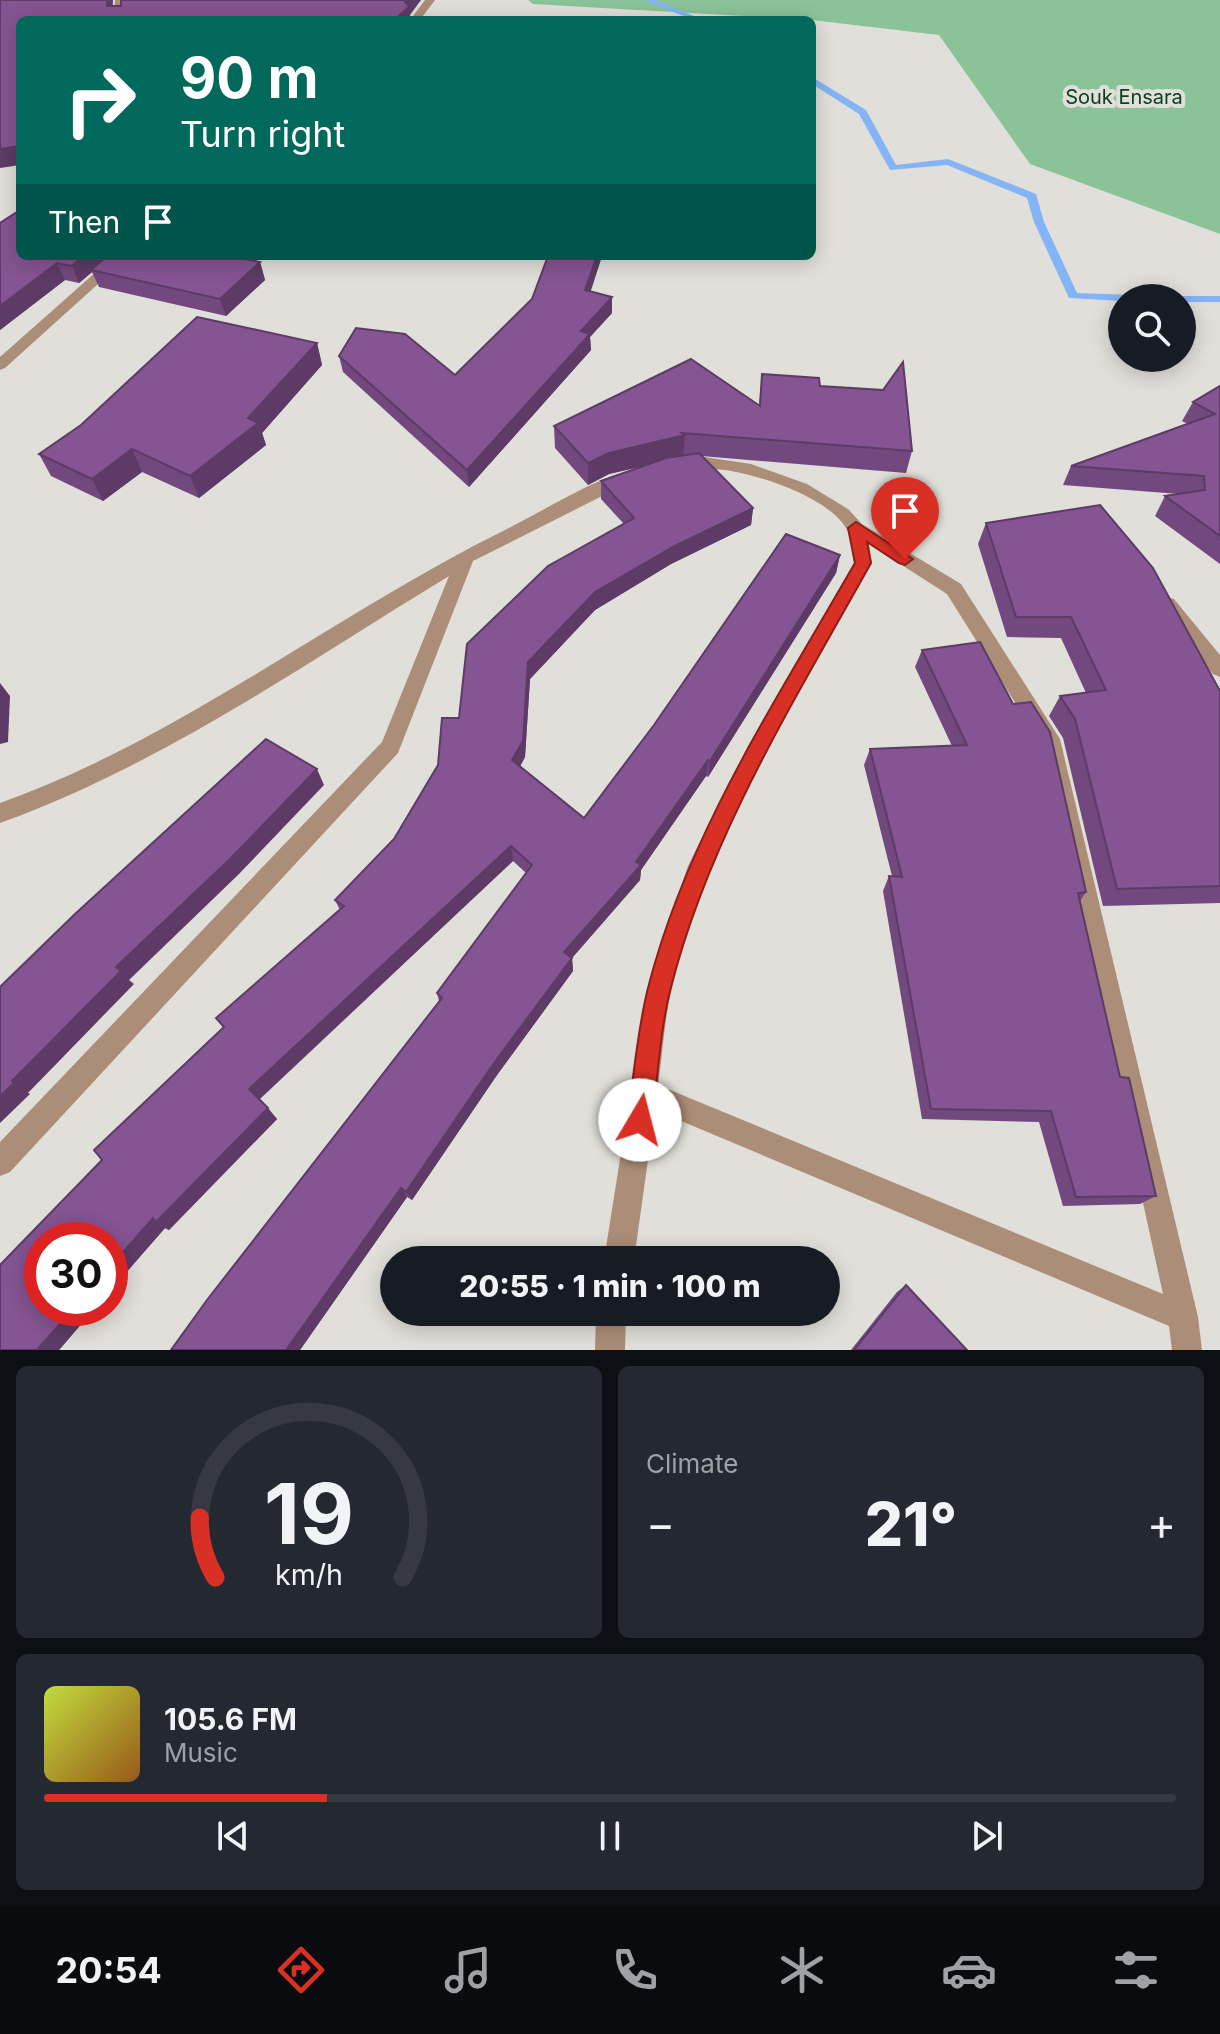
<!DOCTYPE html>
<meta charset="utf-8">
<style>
:root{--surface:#171b24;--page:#242831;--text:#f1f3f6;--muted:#9ea1a6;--line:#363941;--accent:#d93025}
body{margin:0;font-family:Inter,sans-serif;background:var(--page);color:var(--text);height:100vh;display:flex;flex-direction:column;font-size:30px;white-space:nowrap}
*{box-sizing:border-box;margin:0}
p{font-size:26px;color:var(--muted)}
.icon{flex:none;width:44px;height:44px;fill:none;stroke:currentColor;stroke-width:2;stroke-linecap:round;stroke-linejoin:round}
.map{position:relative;height:1350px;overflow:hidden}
.drawer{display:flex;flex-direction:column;gap:16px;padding:16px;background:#0d0f14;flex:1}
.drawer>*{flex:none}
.guide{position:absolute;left:16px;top:16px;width:800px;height:244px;border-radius:12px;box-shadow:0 4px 20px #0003;background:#00695c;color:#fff;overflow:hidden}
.controls{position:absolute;left:1108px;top:284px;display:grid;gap:16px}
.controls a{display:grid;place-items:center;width:88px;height:88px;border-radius:50%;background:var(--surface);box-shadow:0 4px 20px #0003;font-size:40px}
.speed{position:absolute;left:24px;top:1222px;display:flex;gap:16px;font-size:40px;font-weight:700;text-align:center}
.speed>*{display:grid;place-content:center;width:104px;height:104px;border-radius:50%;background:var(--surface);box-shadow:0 4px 20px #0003;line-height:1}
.speed .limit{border:12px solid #d22;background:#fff;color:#111}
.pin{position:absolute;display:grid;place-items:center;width:68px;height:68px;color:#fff;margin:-82px -34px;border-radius:50% 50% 50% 0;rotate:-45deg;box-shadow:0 0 8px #0007}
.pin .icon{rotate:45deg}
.me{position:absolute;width:88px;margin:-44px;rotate:8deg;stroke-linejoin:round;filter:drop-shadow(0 0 6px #0008)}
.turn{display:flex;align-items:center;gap:28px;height:168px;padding:0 32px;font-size:36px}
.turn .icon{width:104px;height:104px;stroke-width:2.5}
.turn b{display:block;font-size:56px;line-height:68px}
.then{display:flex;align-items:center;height:76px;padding:0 32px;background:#0003;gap:16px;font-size:30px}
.big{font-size:60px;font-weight:800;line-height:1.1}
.drawer .tile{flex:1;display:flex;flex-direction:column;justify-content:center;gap:12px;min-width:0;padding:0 28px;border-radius:12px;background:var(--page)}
.drawer .dial{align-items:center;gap:0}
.dial svg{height:208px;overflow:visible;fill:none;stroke:var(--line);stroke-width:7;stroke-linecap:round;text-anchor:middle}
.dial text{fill:var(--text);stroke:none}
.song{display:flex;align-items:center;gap:24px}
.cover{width:96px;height:96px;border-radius:12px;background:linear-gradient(135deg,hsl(70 70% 55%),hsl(30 70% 35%))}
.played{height:8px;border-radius:4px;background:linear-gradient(90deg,var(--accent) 25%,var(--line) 25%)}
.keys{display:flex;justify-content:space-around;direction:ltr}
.heat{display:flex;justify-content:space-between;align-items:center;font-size:44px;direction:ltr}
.drawer .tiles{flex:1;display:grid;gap:16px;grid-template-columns:1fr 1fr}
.tile:last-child{grid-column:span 2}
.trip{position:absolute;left:380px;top:1246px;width:460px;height:80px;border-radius:40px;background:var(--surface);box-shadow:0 4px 20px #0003;font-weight:800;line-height:80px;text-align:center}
.tab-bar{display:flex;height:128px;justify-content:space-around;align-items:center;background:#090b0e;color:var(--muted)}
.tab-bar .icon{width:56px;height:56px}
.tab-bar .selected{color:var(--accent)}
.tab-bar b{font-size:36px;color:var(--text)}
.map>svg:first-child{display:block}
.green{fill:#8bc398}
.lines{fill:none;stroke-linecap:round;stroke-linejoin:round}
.stream{fill:#84b4f6;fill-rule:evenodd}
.minor{fill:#ac8d77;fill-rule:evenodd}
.wall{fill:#72487e}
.shaded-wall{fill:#5d3b66}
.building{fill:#855492;stroke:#5d3b66;stroke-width:2}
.route{fill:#d93025;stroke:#8d1f18;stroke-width:2}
.labels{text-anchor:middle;stroke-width:8;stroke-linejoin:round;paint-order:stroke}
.far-park-label{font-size:20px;fill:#08421f;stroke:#e0dfd9}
</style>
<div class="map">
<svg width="1220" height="1350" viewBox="0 0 1220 1350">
<rect width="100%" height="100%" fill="#e0dfd9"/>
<!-- green -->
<polygon class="green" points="528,0 1220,0 1220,234 1030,164 939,35 812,20 533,4"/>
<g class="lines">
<!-- stream -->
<g class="stream">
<polygon points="644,0 655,0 704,20 693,20"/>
<polygon points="812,77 866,110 896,165 948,159 1036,194 1044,222 1077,293 1136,295 1142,298 1122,298 1122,301 1069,298 1034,222 1027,198 947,165 890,170 859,114 812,84"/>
<polygon points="1182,296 1220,296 1220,302 1182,302 1182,298 1177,298"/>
</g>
<!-- minor -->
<g class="minor">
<polygon points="115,0 125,0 124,20 114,20"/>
<polygon points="425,0 435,0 420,20 410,20"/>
<polygon points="114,256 129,256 5,368 0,370 0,357"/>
<path d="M704,457l47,7 56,20 41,25 14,15 99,60 99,155 138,578 4,33h-30l-3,-24 -514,-216 -21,150h-30l43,-271 41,-123 60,-120 106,-183c-2,-10 -2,-21 -6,-31 -14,-33 -90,-58 -124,-62 -14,-2 -38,4 -47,-6l8,-5zM869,544l78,50 96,153 120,547 -505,-209c5,-32 6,-66 14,-97 38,-153 124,-289 200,-425z"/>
<path d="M622,473l6,2 2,4 -2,4 -155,78 -75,192 -388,419 -10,4v-34l382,-400 67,-166c-146,89 -288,189 -449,247v-20c182,-65 334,-189 507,-274 34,-17 80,-46 115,-56z"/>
<polygon points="1167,597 1174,599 1220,655 1220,677 1213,674 1160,609 1158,604 1160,599"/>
<polygon points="596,1312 626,1312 625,1350 595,1350"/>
</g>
</g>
<!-- wall -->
<g class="wall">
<polygon points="0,223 20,256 260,262 265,280 226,316 99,287 92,272 79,283 65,280 0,330"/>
<polygon points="548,256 602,256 590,292 612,313 590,337 591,350 469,487 343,372 339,356 455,375 532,299"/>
<polygon points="317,343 322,365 262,433 266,445 199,498 142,472 103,501 51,476 39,454"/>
<polygon points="691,359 759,405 762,374 819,378 820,386 883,390 903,362 912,451 906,473 701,456 753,508 751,525 671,564 595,610 530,679 525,757 520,766 584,818 654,725 786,534 840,555 836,573 708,777 706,776 641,870 640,880 572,958 573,971 497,1075 412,1200 407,1197 300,1350 171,1350 207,1300 439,1001 437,993 526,873 513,861 259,1100 277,1119 169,1230 165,1228 110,1291 110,1240 42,1240 42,1308 95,1308 59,1350 0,1350 0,1265 102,1160 94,1150 224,1028 216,1018 340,910 335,900 394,839 438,765 442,718 459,718 467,644 548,566 624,524 601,499 601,481 643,466 609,474 588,485 555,448 554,426"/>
<polygon points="1220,386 1220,564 1155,516 1165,496 1179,494 1063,485 1071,466 1188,424 1182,421 1193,402"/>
<polygon points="986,523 1220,691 1220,903 1103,906 1063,738 1049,716 1060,696 1086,693 1061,638 1007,637 978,544"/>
<polygon points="922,650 1086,892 1080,901 1120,1077 1156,1196 1140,1204 1063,1206 1039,1122 922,1119 883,891 889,876 892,876 864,765 870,749 952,746 915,667"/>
<polygon points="906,1285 967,1350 851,1350 897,1292"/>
</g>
<!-- shaded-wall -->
<g class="shaded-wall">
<polygon points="107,0 113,0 112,20 107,6"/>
<polygon points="407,0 421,0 410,15 410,20 394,20"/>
<polygon points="20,146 20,165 0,168 0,149"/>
<polygon points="83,256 110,256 91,270 92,272 79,283 72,266"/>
<polygon points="597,256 602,256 586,306 585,290"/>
<polygon points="260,262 265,280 226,316 220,299"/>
<polygon points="57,263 65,280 0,330 0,306"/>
<polygon points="612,297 612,313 590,337 591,350 469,487 467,470 581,331"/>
<polygon points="317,343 322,365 262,433 266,445 199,498 190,476 248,418"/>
<polygon points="685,435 683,457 609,474 588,485 588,463 609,453"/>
<polygon points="132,449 142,472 103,501 92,479"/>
<polygon points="753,508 751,525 671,564 595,610 530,679 525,757 515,776 512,760 528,662 595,592 673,547"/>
<polygon points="840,555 836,573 708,777 710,761"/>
<polygon points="0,683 10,696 8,742 0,744"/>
<polygon points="708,760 706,776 641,870 640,880 572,958 573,971 497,1075 412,1200 406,1192 564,952 636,862"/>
<polygon points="317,769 324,785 239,874 129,980 134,984 28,1093 30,1094 0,1123 0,1096 12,1081 116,967"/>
<polygon points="511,846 513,861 258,1100 249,1089"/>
<polygon points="268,1108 277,1119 169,1230 165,1228 110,1291 110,1267 153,1218"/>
<polygon points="401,1188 407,1197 300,1350 286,1350"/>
<polygon points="74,1308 95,1308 59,1350 37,1350"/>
</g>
<!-- building -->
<g class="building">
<polygon points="0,0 107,0 107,6 121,6 121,0 407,0 405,2 409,7 394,20 20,20 20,146 0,149"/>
<polygon points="20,210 20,256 83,256 72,266 57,263 0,306 0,223"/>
<polygon points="107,256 231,256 260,262 220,299 91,270"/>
<polygon points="548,256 597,256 585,290 612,297 581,331 590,334 467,470 339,356 356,328 405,334 455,375 532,299"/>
<polygon points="197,317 317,343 248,418 258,423 190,476 132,449 92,479 39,454 81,425"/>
<polygon points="691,359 760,406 762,374 819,378 820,386 883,390 903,362 912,451 682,433 685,435 609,453 588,463 554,426"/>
<polygon points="1220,386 1220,536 1165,496 1205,490 1204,476 1071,466 1215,414 1193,402"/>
<polygon points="699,453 753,508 673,547 595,592 528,662 523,741 512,760 584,818 654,725 786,534 840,555 710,761 708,760 636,862 641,865 564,952 572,958 494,1063 406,1192 401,1188 286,1350 171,1350 207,1300 442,998 437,993 532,865 511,846 249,1089 268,1108 156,1222 153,1218 110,1267 110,1240 42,1240 42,1308 74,1308 37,1350 0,1350 0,1265 102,1160 94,1150 224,1027 216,1018 344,906 335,900 394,839 438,765 442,718 459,718 467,644 548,566 634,518 601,481 666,458"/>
<polygon points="1100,505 1153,568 1220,691 1220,886 1117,889 1075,719 1060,696 1106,690 1071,617 1016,617 986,523"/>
<polygon points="980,642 1013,704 1031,702 1050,732 1086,892 1078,893 1120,1077 1129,1078 1156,1196 1076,1197 1051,1111 931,1109 889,876 902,877 870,749 967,745 922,650"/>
<polygon points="266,739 317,769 230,859 116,967 121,971 12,1081 14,1083 0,1096 0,987 75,914"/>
<polygon points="906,1285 967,1350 854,1350"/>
</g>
<!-- route -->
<path class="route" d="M856,522l57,37 -8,6 -6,-2 -32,-21 4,21c-76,137 -161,272 -200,424 -11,43 -13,90 -19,133l-4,9 -8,4 -9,-4 -4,-9c7,-43 10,-89 21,-132 39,-153 129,-289 207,-425l-7,-35z"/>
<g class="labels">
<!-- far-park labels -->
<g class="far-park-label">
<text x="1124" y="104">Souk Ensara</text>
</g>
</g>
</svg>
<div class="controls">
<a><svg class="icon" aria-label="search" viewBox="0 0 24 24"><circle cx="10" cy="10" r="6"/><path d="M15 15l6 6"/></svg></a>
</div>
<div class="speed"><div class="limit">30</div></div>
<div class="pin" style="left:905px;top:559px;background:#d93025"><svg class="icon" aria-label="arrive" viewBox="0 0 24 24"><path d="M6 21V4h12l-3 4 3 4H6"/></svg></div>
<svg class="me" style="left:640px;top:1120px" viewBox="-20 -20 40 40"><circle r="19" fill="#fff"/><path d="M0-13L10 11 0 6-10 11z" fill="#d93025"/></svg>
<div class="trip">20:55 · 1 min · 100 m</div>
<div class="guide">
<div class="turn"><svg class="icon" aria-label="right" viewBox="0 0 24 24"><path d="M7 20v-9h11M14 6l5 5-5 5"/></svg><div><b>90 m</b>Turn right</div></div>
<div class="then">Then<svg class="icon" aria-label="arrive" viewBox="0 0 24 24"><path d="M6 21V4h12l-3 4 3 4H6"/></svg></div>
</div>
</div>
<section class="drawer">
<div class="tiles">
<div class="tile dial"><svg viewBox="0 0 100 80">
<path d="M14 69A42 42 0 1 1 86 69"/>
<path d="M14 69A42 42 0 0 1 8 46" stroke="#d93025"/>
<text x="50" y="56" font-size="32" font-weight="700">19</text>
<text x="50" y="72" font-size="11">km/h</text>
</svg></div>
<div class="tile"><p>Climate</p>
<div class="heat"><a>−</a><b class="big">21°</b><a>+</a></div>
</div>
<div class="tile">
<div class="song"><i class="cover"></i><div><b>105.6 FM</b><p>Music</p></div></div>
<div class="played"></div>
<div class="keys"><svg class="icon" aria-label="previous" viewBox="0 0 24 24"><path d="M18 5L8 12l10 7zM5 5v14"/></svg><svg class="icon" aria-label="pause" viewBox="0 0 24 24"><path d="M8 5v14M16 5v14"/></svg><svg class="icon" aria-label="next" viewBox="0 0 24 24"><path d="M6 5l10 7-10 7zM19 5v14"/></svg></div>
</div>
</div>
</section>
<nav class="tab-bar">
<b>20:54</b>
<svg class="icon selected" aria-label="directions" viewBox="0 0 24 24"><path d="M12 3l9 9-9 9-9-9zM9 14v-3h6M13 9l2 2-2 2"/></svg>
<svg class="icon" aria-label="music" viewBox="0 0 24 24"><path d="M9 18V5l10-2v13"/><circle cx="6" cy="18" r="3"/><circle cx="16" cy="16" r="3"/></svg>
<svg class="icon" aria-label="phone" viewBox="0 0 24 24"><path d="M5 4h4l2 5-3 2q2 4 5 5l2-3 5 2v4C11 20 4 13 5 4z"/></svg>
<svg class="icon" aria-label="climate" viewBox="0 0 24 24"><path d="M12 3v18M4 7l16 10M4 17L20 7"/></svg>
<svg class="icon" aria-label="car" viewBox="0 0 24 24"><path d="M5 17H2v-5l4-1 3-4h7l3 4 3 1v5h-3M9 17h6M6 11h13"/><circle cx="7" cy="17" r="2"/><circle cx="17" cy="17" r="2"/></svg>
<svg class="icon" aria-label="filters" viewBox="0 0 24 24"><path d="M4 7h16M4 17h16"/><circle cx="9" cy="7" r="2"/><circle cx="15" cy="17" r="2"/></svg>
</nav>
